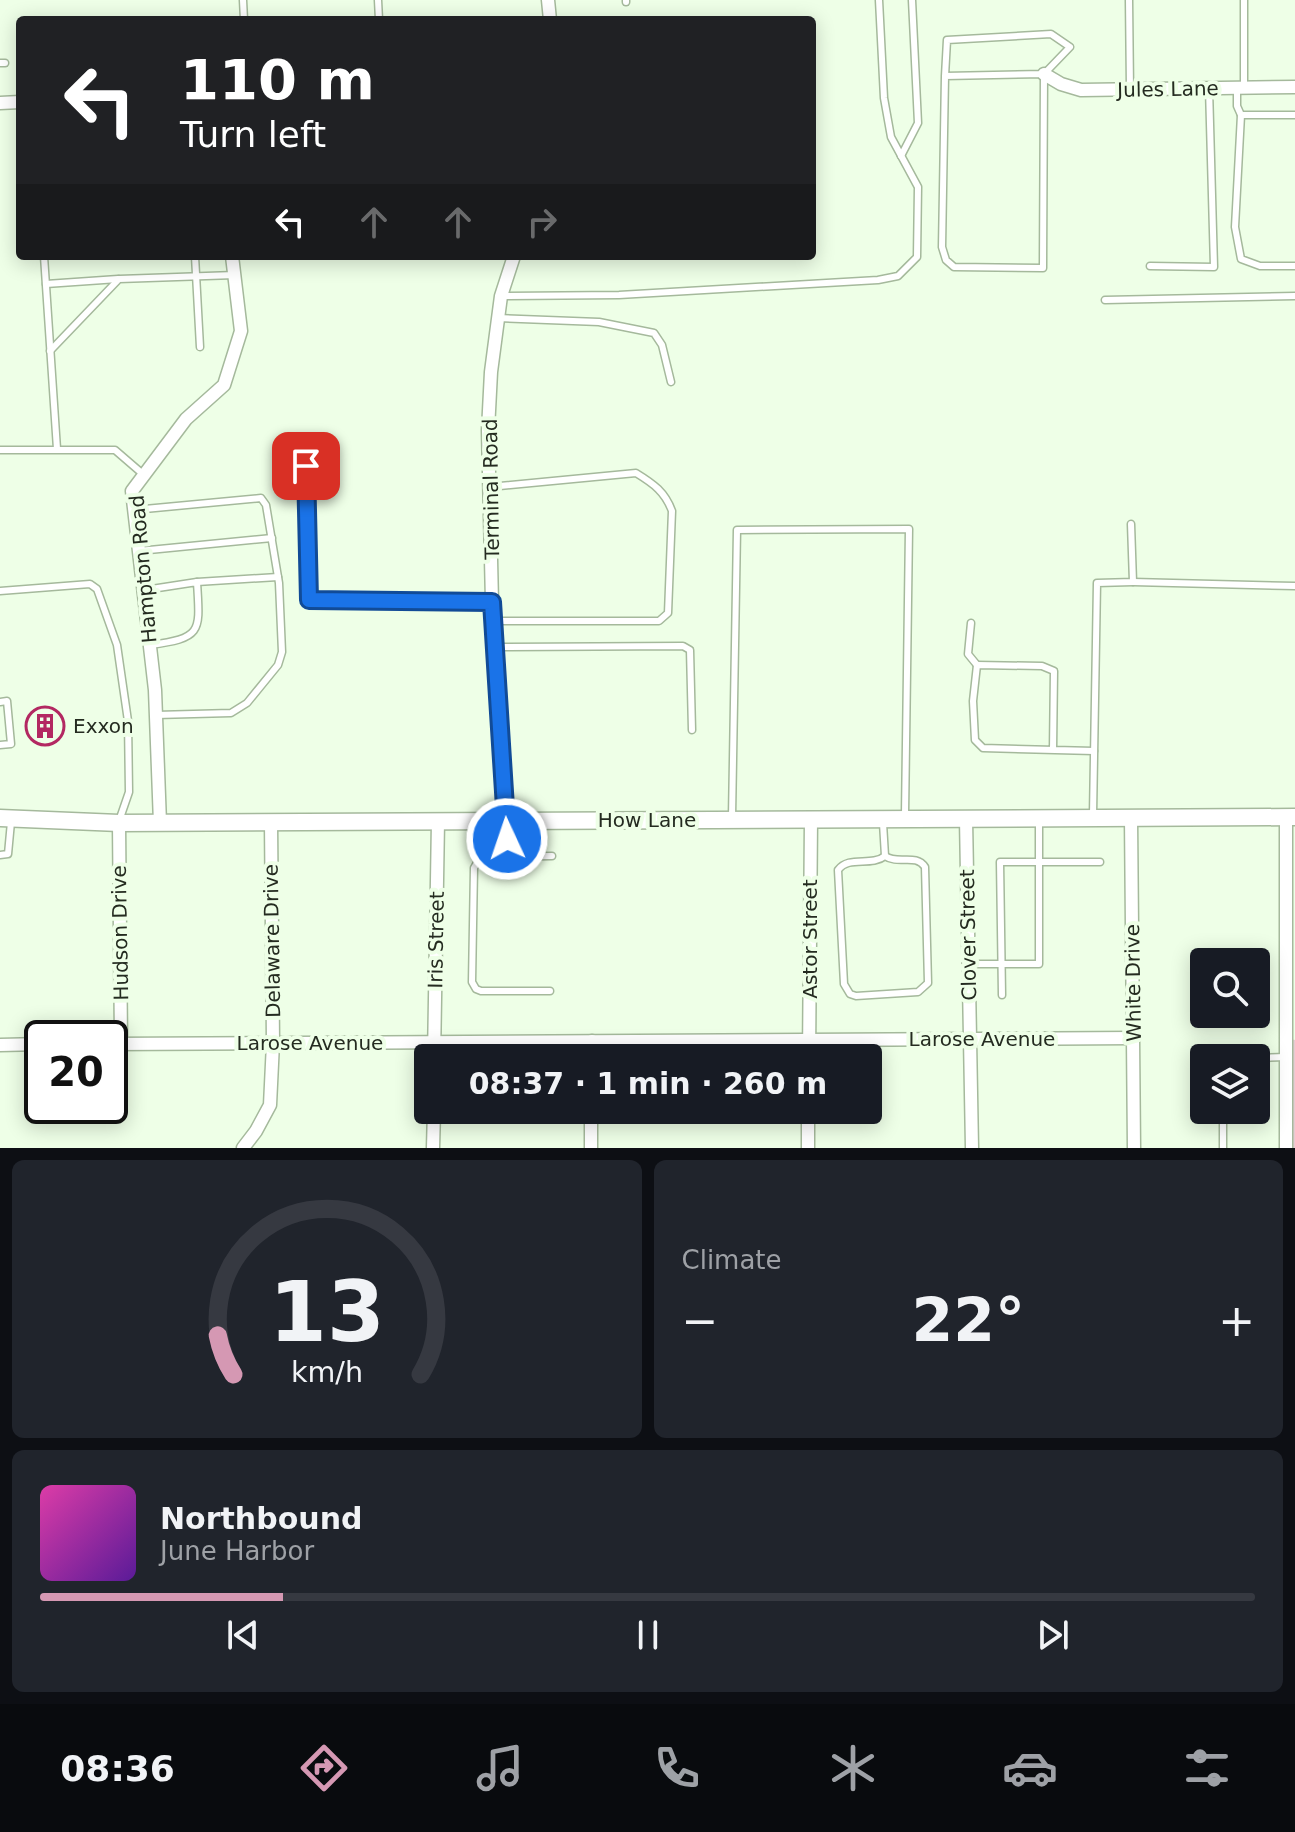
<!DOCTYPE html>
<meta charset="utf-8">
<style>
:root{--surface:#171b24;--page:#20242c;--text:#f1f3f6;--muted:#9ea1a6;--line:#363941;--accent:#d598b3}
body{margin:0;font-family:"DejaVu Sans",sans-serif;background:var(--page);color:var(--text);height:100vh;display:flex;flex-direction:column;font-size:30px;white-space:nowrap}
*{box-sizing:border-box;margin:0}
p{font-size:26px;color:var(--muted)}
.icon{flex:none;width:44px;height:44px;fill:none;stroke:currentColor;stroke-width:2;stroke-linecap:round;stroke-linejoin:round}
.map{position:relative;height:1148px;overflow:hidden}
.panel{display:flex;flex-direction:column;gap:12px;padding:12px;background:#0d0f14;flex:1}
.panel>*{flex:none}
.hud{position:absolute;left:16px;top:16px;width:800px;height:244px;border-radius:8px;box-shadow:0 4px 20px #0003;background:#202124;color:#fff;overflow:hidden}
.fabs{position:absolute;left:1190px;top:948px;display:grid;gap:16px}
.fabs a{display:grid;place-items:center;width:80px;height:80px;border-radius:8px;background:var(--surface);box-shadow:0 4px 20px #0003;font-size:40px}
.speed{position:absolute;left:24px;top:1020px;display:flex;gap:16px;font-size:40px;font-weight:700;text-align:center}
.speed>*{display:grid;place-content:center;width:104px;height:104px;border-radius:50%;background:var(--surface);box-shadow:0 4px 20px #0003;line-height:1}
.speed .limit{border:4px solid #111;border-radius:12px;background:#fff;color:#111}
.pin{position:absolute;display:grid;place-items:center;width:68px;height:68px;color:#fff;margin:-34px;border-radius:16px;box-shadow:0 4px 12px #0006}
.me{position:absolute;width:88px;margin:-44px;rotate:357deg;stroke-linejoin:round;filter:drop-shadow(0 0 6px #0008)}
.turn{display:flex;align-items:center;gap:28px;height:168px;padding:0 32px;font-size:36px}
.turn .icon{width:104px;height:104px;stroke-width:2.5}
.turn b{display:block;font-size:56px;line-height:68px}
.lanes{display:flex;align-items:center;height:76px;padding:0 32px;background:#0003;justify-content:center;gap:40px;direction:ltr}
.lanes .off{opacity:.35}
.big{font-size:60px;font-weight:700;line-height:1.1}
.panel .widget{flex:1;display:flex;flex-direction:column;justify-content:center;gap:12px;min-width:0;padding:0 28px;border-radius:12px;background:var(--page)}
.panel .dial{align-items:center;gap:0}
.dial svg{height:208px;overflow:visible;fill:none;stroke:var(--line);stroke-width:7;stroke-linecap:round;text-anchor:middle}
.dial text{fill:var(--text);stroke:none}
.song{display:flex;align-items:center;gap:24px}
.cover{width:96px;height:96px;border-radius:12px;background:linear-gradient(135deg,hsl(320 70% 55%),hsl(270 70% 35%))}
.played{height:8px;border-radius:4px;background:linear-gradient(90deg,var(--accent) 20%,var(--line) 20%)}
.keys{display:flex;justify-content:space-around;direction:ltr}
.heat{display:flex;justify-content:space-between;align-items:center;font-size:44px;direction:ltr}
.panel .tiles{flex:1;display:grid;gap:12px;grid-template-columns:1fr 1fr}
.widget:last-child{grid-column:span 2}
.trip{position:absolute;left:414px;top:1044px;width:468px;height:80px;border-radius:8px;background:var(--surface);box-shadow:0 4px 20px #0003;font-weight:700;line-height:80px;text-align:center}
.menu{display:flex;height:128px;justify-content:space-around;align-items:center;background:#090b0e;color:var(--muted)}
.menu .icon{width:56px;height:56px}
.menu .current{color:var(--accent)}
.menu b{font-size:36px;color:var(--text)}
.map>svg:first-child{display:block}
.forest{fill:url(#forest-firs)}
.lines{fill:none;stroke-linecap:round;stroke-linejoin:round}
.lane-casing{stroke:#a5b99c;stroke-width:9}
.street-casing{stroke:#a5b99c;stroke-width:15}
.secondary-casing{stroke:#a5b99c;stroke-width:19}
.lane{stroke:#fff;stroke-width:6}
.street{stroke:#fff;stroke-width:12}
.secondary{stroke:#fff;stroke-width:16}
.route-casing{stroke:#114b97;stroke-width:20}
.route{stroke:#1a73e8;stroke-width:14}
.labels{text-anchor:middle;stroke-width:8;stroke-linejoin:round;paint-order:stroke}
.street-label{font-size:20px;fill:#242b20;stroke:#eeffe7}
.poi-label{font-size:20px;fill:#242b20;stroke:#eeffe7;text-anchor:start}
</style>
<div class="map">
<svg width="1295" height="1148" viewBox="0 0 1295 1148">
<defs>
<pattern id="forest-firs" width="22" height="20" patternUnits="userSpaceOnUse" patternTransform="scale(2)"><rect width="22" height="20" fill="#e6cbd2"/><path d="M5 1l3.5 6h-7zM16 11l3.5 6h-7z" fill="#c5aeb4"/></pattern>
</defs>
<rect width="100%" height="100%" fill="#eeffe7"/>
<!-- forest -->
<polygon class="forest" points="1291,1039 1295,1040 1295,1148 1289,1148"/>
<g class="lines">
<!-- lane casing -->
<g class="lane-casing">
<g id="lane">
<polyline points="243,0 244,20"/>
<polyline points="378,0 379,20"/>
<polyline points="626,0 626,2"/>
<polyline points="1129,0 1130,89"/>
<polyline points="0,63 5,63"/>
<polyline points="945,76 947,40 1051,34 1070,47 1044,74 1043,268 954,267 946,260 942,247 945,76 1044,74"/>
<polyline points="1237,88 1237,106 1241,115"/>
<polyline points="1244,88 1244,0"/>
<polyline points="1295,115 1241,115 1235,227 1241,259 1260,266 1295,266"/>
<polyline points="901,156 918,123 912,0"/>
<polyline points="44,256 57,449"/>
<polyline points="195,256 200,347"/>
<polyline points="1150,266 1214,267 1209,88"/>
<polyline points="46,284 118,279"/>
<polyline points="501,296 619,295 878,280 898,276 917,257 918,187 891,137 884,98 879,0"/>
<polyline points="1105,300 1295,296"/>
<polyline points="498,318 599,322 654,333 662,345 671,382"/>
<polyline points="50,351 119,279 235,275"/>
<polyline points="0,450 115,450 144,475"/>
<polyline points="306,466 309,600 492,602"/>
<path d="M490,487l146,-14c18,11 29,19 36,38l-4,102 -9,8h-165"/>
<polyline points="134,510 261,498 266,505 279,583 282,652 278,665 247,703 231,713 156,715"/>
<polyline points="139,551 272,538"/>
<polyline points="197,582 278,577"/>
<polyline points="1133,582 1295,586"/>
<path d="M145,590l52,-8c3,50 6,56 -47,63"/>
<polyline points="0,591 90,584 97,589 117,645 128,721 129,792 119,821"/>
<polyline points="971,623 968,654 977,665"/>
<polyline points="495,647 683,646 690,650 692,730"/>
<polyline points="0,702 7,701 11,744 0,745"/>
<polyline points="1053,750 1054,671 1042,666 977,665 973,701 975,740 983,748 1094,751"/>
<polyline points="1093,815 1097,583 1133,582 1131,524"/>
<polyline points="732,817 737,530 909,529 905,815"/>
<polyline points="506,821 507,857"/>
<polyline points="883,823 885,856"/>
<polyline points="0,855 8,854 11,822"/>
<path d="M885,856c13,9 31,-3 40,11l3,116 -10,9 -62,4 -6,-2 -6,-10 -6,-114c11,-15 33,-3 47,-14z"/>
<polyline points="968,964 1039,964 1039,819"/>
<polyline points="550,991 481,991 476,989 472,982 474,868 478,861 486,857 552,856"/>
<polyline points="1002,995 1000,862 1100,862"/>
<polyline points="1256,1058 1286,1057"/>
<polyline points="1223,1110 1223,1148"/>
</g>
</g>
<!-- street casing -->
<g class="street-casing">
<g id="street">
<polyline points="548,0 550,20"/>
<polyline points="1044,74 1061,84 1081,90 1295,87"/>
<polyline points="0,103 20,102"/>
<polyline points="1286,817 1286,1148"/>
<polyline points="1131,818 1134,1148"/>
<polyline points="966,819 972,1148"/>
<polyline points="506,821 492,602 488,430 491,372 501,296 514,256"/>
<polyline points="119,823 121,1044"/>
<polyline points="160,823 155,690 132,491 186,419 224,385 241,331 232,256"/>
<polyline points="110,1044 1134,1038"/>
<polyline points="0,1045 42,1044"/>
<polyline points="434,1058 438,821"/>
<polyline points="592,1058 592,1041"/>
<polyline points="809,1058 811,819"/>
<polyline points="243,1148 256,1131 270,1105 273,1043 271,822"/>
<polyline points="433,1148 434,1110"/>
<polyline points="591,1148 591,1110"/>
<polyline points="808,1148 808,1110"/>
</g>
</g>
<!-- secondary casing -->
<g class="secondary-casing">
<polyline id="secondary" points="0,818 119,823 1295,817"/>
</g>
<!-- lane -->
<use href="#lane" class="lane"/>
<!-- street -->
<use href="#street" class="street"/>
<!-- secondary -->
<use href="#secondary" class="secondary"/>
</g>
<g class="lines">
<!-- route casing -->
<g class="route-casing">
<polyline id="route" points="306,466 309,600 492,602 507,839"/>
</g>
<!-- route -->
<use href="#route" class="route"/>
</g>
<!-- icons -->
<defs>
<g id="building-ring" transform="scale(2)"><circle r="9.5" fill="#eeffe7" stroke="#b32862" stroke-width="1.5"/><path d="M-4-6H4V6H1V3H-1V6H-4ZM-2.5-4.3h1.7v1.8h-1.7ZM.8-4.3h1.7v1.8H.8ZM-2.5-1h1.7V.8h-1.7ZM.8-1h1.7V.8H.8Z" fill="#b32862"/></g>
</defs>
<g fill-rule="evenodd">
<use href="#building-ring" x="45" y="726"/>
</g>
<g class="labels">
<!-- street labels -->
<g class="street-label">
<text transform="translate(1168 89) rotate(-1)" y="7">Jules Lane</text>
<text transform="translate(491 489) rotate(-91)" y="7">Terminal Road</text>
<text transform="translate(143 569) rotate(-95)" y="7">Hampton Road</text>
<text x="647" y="827">How Lane</text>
<text transform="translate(120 933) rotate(-91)" y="7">Hudson Drive</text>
<text transform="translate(968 935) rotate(-91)" y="7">Clover Street</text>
<text transform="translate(810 939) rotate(-90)" y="7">Astor Street</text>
<text transform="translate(436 940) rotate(-89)" y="7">Iris Street</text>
<text transform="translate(272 941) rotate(-91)" y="7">Delaware Drive</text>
<text transform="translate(1133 983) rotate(-91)" y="7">White Drive</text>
<text x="982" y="1046">Larose Avenue</text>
<text x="310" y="1050">Larose Avenue</text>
</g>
<!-- poi labels -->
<g class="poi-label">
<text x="73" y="733">Exxon</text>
</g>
</g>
</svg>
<div class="fabs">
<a><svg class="icon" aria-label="search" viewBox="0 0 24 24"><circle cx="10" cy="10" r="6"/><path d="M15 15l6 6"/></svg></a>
<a><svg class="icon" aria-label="layers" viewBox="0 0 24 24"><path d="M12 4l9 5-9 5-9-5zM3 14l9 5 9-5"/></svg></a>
</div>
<div class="speed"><div class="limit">20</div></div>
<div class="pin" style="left:306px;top:466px;background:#d93025"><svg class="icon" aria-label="arrive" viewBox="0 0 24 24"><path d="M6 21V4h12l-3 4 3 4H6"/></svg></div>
<svg class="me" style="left:507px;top:839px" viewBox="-20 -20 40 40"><circle r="17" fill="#1a73e8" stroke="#fff" stroke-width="3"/><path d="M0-11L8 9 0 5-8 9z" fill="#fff"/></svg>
<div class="trip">08:37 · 1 min · 260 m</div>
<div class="hud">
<div class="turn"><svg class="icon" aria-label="left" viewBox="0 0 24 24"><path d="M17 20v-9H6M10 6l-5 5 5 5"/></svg><div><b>110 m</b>Turn left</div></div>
<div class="lanes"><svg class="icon" aria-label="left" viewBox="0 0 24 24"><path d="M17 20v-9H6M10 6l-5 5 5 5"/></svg><svg class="icon off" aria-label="ahead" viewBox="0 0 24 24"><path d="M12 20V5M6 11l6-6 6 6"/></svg><svg class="icon off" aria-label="ahead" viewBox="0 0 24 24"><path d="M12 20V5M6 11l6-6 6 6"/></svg><svg class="icon off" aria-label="right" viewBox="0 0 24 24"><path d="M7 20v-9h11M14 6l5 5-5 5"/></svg></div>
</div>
</div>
<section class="panel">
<div class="tiles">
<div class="widget dial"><svg viewBox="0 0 100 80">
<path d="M14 69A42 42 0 1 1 86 69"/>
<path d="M14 69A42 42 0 0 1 8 54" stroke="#d598b3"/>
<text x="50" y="56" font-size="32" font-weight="700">13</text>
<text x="50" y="72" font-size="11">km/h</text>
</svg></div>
<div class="widget"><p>Climate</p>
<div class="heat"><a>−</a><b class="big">22°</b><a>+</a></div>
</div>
<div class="widget">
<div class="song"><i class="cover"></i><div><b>Northbound</b><p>June Harbor</p></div></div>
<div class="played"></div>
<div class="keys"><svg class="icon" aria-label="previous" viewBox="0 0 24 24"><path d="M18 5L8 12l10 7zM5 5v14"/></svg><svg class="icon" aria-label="pause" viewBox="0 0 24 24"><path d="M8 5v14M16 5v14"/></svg><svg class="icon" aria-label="next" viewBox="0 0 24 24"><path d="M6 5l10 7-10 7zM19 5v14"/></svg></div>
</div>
</div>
</section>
<nav class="menu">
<b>08:36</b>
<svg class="icon current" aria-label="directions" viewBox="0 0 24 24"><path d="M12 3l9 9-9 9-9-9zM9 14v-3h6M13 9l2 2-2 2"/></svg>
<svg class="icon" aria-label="music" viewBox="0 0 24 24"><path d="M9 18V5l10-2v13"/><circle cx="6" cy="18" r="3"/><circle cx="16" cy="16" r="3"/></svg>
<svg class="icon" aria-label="phone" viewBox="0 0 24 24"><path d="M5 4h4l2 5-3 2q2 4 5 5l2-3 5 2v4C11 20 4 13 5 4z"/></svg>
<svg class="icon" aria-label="climate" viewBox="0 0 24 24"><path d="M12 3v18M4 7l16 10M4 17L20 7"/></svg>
<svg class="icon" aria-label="car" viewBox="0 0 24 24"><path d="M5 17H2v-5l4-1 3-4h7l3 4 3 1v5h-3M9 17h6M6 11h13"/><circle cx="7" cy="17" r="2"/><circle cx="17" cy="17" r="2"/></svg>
<svg class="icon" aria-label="filters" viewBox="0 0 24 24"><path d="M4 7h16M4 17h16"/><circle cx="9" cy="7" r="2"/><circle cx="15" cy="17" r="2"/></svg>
</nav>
